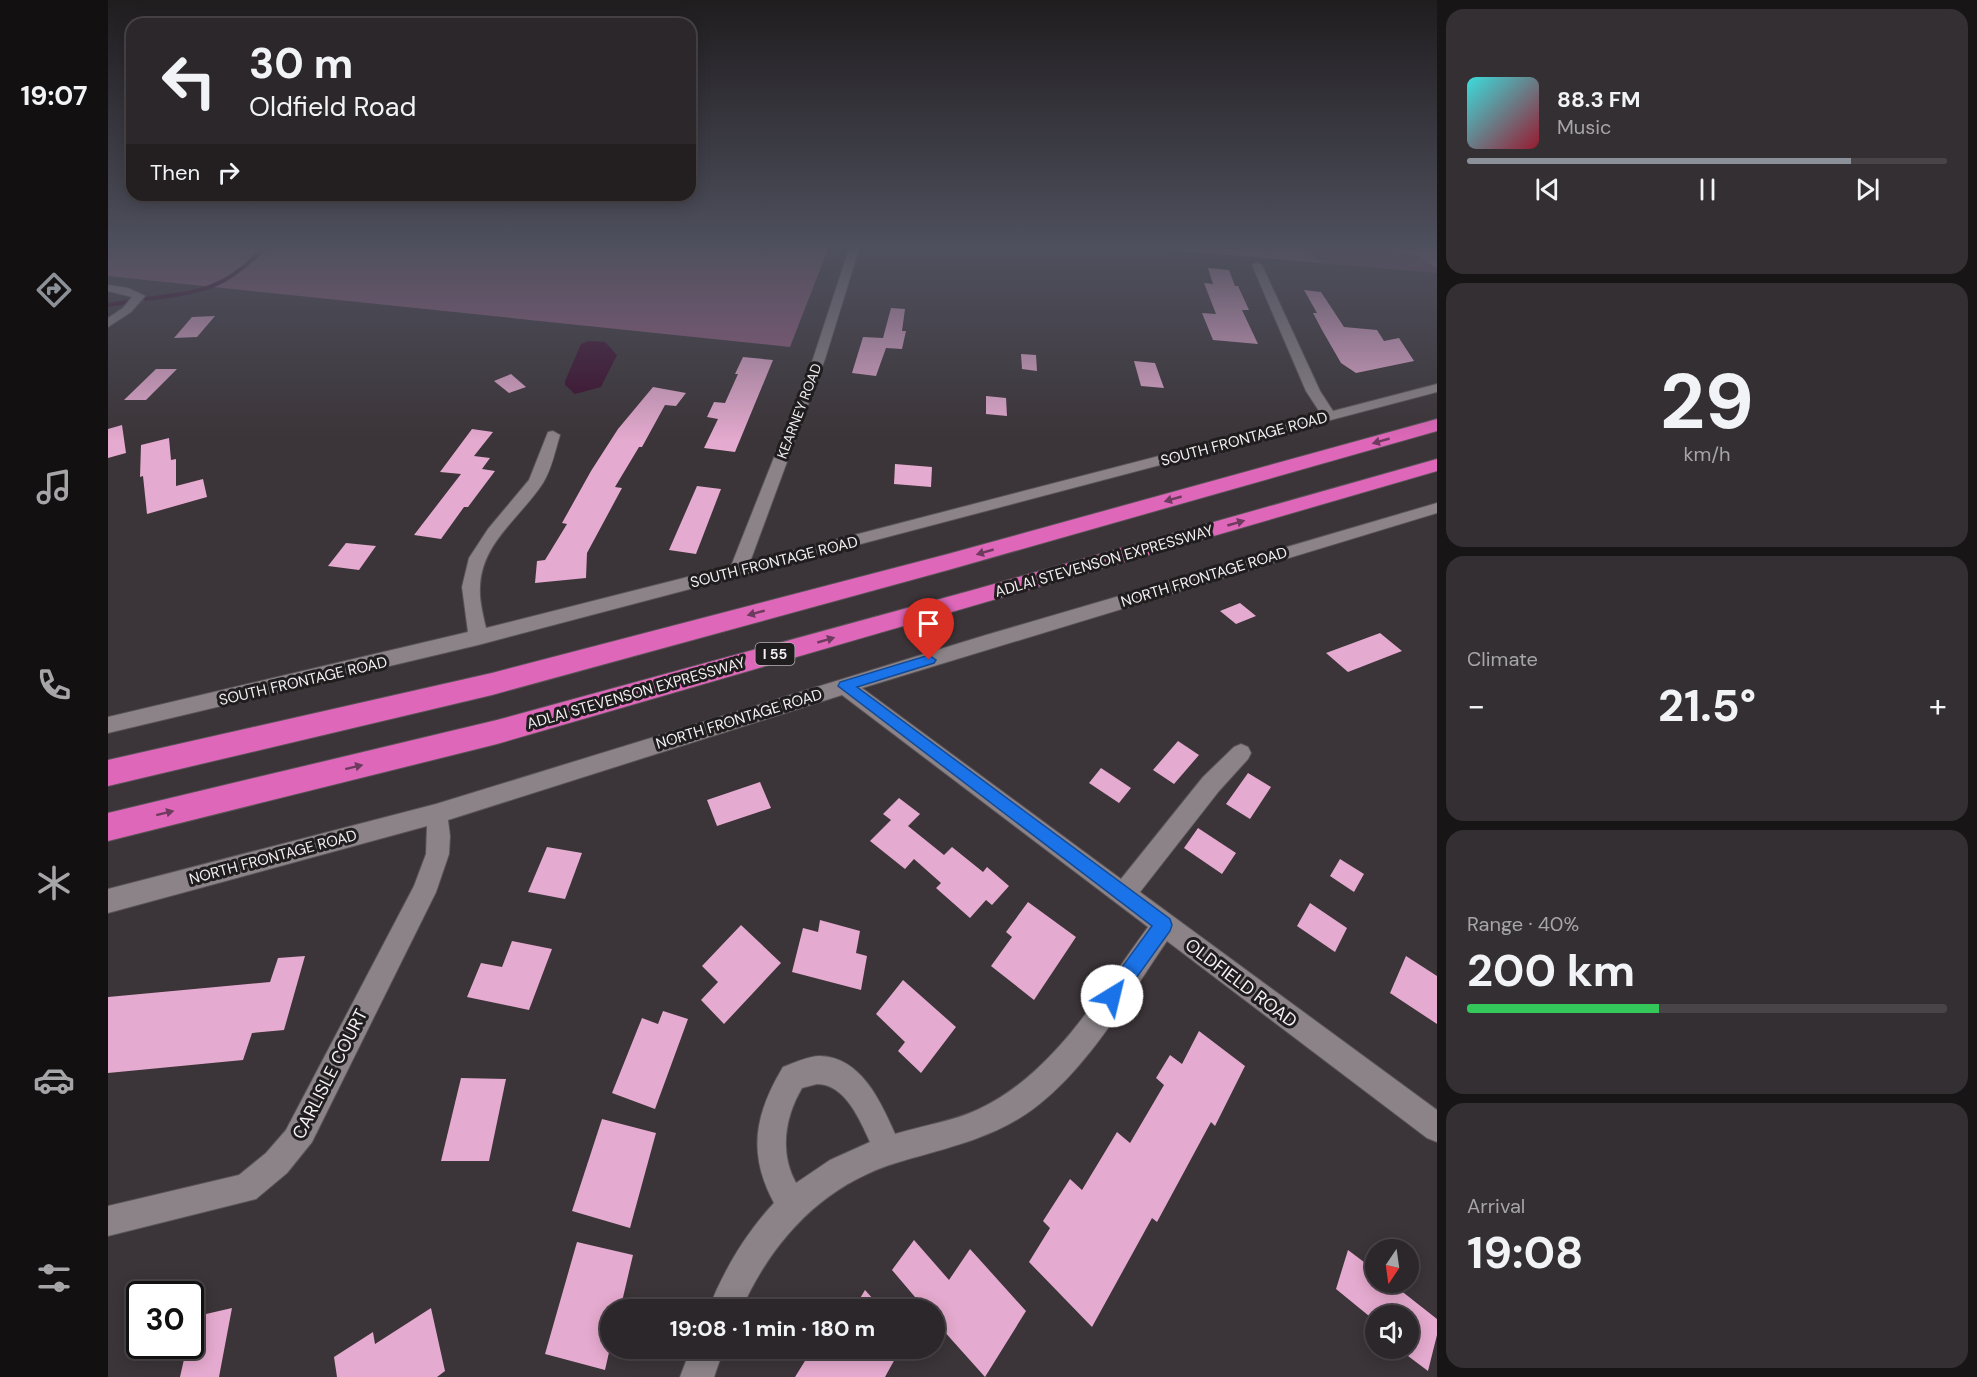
<!DOCTYPE html>
<meta charset="utf-8">
<style>
:root{--surface:#2c272a;--page:#342f32;--text:#f1f3f6;--muted:#a6a5a8;--line:#484447;--accent:#8c9099}
body{margin:0;font-family:"DM Sans",sans-serif;background:var(--page);color:var(--text);height:100vh;display:flex;flex-direction:column;font-size:22px;white-space:nowrap}
*{box-sizing:border-box;margin:0}
p{font-size:20px;color:var(--muted)}
.icon{flex:none;width:33px;height:33px;fill:none;stroke:currentColor;stroke-width:2;stroke-linecap:round;stroke-linejoin:round}
.map{position:relative;flex:1;overflow:hidden}
.sheet{display:flex;flex-direction:column;gap:9px;padding:9px;background:#181517;width:540px}
.sheet>*{flex:none}
.top-card{position:absolute;left:18px;top:18px;width:570px;height:183px;border-radius:18px;box-shadow:0 3px 15px #0003,0 0 0 2px var(--line);background:#2c272a;color:var(--text);overflow:hidden}
.needle{width:39px;rotate:193deg}
.tools{position:absolute;left:1257px;top:1239px;display:grid;gap:12px}
.tools a{display:grid;place-items:center;width:54px;height:54px;border-radius:50%;background:var(--surface);box-shadow:0 3px 15px #0003,0 0 0 2px var(--line);font-size:30px}
.speed{position:absolute;left:18px;top:1281px;display:flex;gap:12px;font-size:30px;font-weight:700;text-align:center}
.speed>*{display:grid;place-content:center;width:78px;height:78px;border-radius:50%;background:var(--surface);box-shadow:0 3px 15px #0003,0 0 0 2px var(--line);line-height:1}
.speed .limit{border:3px solid #111;border-radius:9px;background:#fff;color:#111}
.pin{position:absolute;display:grid;place-items:center;width:51px;height:51px;color:#fff;margin:-62px -26px;border-radius:50% 50% 50% 0;rotate:-45deg;box-shadow:0 0 6px #0007}
.pin .icon{rotate:45deg}
.me{position:absolute;width:66px;margin:-33px;rotate:36deg;stroke-linejoin:round;filter:drop-shadow(0 0 4px #0008)}
.turn{display:flex;align-items:center;gap:21px;height:126px;padding:0 24px;font-size:27px}
.turn .icon{width:78px;height:78px;stroke-width:2.5}
.turn b{display:block;font-size:42px;line-height:51px}
.then{display:flex;align-items:center;height:57px;padding:0 24px;background:#0003;gap:12px;font-size:22px}
.big{font-size:45px;font-weight:700;line-height:1.1}
.sheet .card{flex:1;display:flex;flex-direction:column;justify-content:center;gap:9px;min-width:0;padding:0 21px;border-radius:18px;background:var(--page)}
.sheet .dial{align-items:center;gap:0}
.dial b{font-size:78px;line-height:1}
.song{display:flex;align-items:center;gap:18px}
.cover{width:72px;height:72px;border-radius:9px;background:linear-gradient(135deg,hsl(180 70% 55%),hsl(350 70% 35%))}
.played{height:6px;border-radius:3px;background:linear-gradient(90deg,var(--accent) 80%,var(--line) 80%)}
.keys{display:flex;justify-content:space-around;direction:ltr}
.heat{display:flex;justify-content:space-between;align-items:center;font-size:33px;direction:ltr}
.charge{height:9px;border-radius:4px;background:linear-gradient(90deg,#34c759 40%,var(--line) 0)}
.trip{position:absolute;left:492px;top:1299px;width:345px;height:60px;border-radius:30px;background:var(--surface);box-shadow:0 3px 15px #0003,0 0 0 2px var(--line);font-weight:700;line-height:60px;text-align:center}
main{display:flex;flex:1;min-height:0}
.tabs{display:flex;flex-direction:column;width:108px;justify-content:space-around;align-items:center;background:#121011;color:var(--muted)}
.tabs .icon{width:42px;height:42px}
.tabs .active{color:var(--accent)}
.tabs b{font-size:27px;color:var(--text)}
.map>svg:first-child{display:block}
.green{fill:#70405f}
.forest{fill:#945f81}
.water{fill:#3b0c2d}
.lines{fill:none;stroke-linecap:round;stroke-linejoin:round}
.stream{stroke:#3b0c2d;stroke-width:4}
.building{fill:#e5aacf}
.minor-casing{stroke:#595357;stroke-width:2}
.highway-casing{stroke:#595357;stroke-width:2}
.minor{fill:#8b8387;fill-rule:evenodd}
.highway{fill:#df67b9;fill-rule:evenodd}
.oneway{fill:#6c3b5d}
.route{fill:#1a73e8;stroke:#114b97;stroke-width:1.5}
.labels{text-anchor:middle;stroke-width:6;stroke-linejoin:round;paint-order:stroke}
.far-street-label{font-size:14px;fill:#f5f0f3;stroke:#201d1f}
.shield{fill:#201d1f;stroke:#b5b1b3;stroke-width:1.5}
.shield-label{font-size:14px;font-weight:bold;fill:#f5f0f3}
.street-label{font-size:15px;fill:#f5f0f3;stroke:#201d1f}
.near-street-label{font-size:18px;fill:#f5f0f3;stroke:#201d1f}
</style>
<main>
<nav class="tabs">
<b>19:07</b>
<svg class="icon active" aria-label="directions" viewBox="0 0 24 24"><path d="M12 3l9 9-9 9-9-9zM9 14v-3h6M13 9l2 2-2 2"/></svg>
<svg class="icon" aria-label="music" viewBox="0 0 24 24"><path d="M9 18V5l10-2v13"/><circle cx="6" cy="18" r="3"/><circle cx="16" cy="16" r="3"/></svg>
<svg class="icon" aria-label="phone" viewBox="0 0 24 24"><path d="M5 4h4l2 5-3 2q2 4 5 5l2-3 5 2v4C11 20 4 13 5 4z"/></svg>
<svg class="icon" aria-label="climate" viewBox="0 0 24 24"><path d="M12 3v18M4 7l16 10M4 17L20 7"/></svg>
<svg class="icon" aria-label="car" viewBox="0 0 24 24"><path d="M5 17H2v-5l4-1 3-4h7l3 4 3 1v5h-3M9 17h6M6 11h13"/><circle cx="7" cy="17" r="2"/><circle cx="17" cy="17" r="2"/></svg>
<svg class="icon" aria-label="filters" viewBox="0 0 24 24"><path d="M4 7h16M4 17h16"/><circle cx="9" cy="7" r="2"/><circle cx="15" cy="17" r="2"/></svg>
</nav>
<div class="map">
<svg width="1329" height="1377" viewBox="0 0 1329 1377">
<rect width="100%" height="100%" fill="#3b3438"/>
<!-- green -->
<polygon class="green" points="1064,249 1329,249 1329,273 1065,250"/>
<!-- forest -->
<g class="forest">
<polygon points="0,249 720,249 682,347 0,276"/>
<polygon points="1064,249 1198,249 1213,263 1065,250"/>
<polygon points="1279,249 1329,249 1329,268 1309,256"/>
</g>
<!-- water -->
<polygon class="water" points="481,341 497,342 509,355 493,387 467,394 457,385 457,381 473,344"/>
<g class="lines">
<!-- stream -->
<g class="stream">
<path d="M38,299c54,-7 78,-9 117,-50"/>
<polyline points="0,305 25,301"/>
</g>
</g>
<!-- building -->
<g class="building">
<polygon points="1100,268 1121,270 1127,286 1130,286 1141,310 1134,310 1150,344 1105,340 1094,313 1108,314 1096,283 1105,284"/>
<polygon points="1196,290 1213,292 1236,327 1269,330 1276,341 1291,338 1306,361 1248,373 1233,363 1214,330 1205,313 1209,313"/>
<polygon points="783,308 797,309 794,331 798,331 794,349 778,348 768,376 744,373 755,337 775,338"/>
<polygon points="107,316 89,337 66,338 84,317"/>
<polygon points="913,354 928,355 929,371 914,369"/>
<polygon points="635,357 665,360 627,452 596,448 610,419 599,417 606,402 617,403 630,374 627,374"/>
<polygon points="1026,361 1047,363 1056,388 1033,386"/>
<polygon points="48,369 69,369 38,400 16,400"/>
<polygon points="403,374 418,387 401,393 386,381"/>
<polygon points="545,387 578,393 568,406 557,405 534,447 531,447 507,487 514,488 479,553 478,578 427,583 429,561 437,560 459,524 454,523 483,471 510,429"/>
<polygon points="878,396 898,398 899,416 878,414"/>
<polygon points="14,425 18,453 0,458 0,429"/>
<polygon points="364,429 385,432 366,456 382,458 374,469 387,471 360,507 356,507 333,539 306,535 353,474 332,472"/>
<polygon points="61,438 63,460 68,459 68,486 95,479 99,497 39,514 35,476 32,477 33,445"/>
<polygon points="787,464 824,467 823,487 786,484"/>
<polygon points="589,486 613,489 588,554 561,550"/>
<polygon points="238,543 268,546 251,570 220,566"/>
<polygon points="1132,603 1148,616 1128,624 1112,611"/>
<polygon points="1272,633 1294,651 1240,672 1218,653"/>
<polygon points="1070,741 1091,755 1066,784 1045,770"/>
<polygon points="993,768 1023,788 1011,803 981,783"/>
<polygon points="1140,773 1163,787 1142,819 1118,804"/>
<polygon points="652,782 663,808 609,826 599,800"/>
<polygon points="791,798 812,814 800,826 836,855 844,847 875,872 879,867 901,886 884,905 878,900 862,918 828,888 833,883 806,859 797,869 762,841 783,820 775,814"/>
<polygon points="1090,828 1128,853 1114,874 1076,848"/>
<polygon points="439,847 474,853 457,899 420,892"/>
<polygon points="1232,859 1256,874 1246,892 1222,876"/>
<polygon points="920,902 968,937 926,1000 883,966 904,937 898,932"/>
<polygon points="1202,903 1239,928 1227,952 1189,926"/>
<polygon points="712,920 752,931 748,953 759,956 753,990 684,972 695,928 710,932"/>
<polygon points="633,925 673,963 616,1024 593,1000 610,982 594,966"/>
<polygon points="404,941 444,949 421,1010 359,997 373,963 394,967"/>
<polygon points="197,956 176,1030 144,1033 135,1060 0,1073 0,997 162,982 170,958"/>
<polygon points="1298,956 1329,976 1329,1024 1282,993"/>
<polygon points="795,980 848,1027 813,1073 790,1051 797,1042 768,1014"/>
<polygon points="555,1011 580,1019 547,1109 504,1093 534,1018 550,1024"/>
<polygon points="1091,1031 1137,1066 1107,1126 1103,1122 1049,1222 1044,1218 984,1327 921,1262 942,1228 935,1221 962,1179 974,1190 1009,1132 1022,1143 1056,1085 1048,1078 1062,1055 1074,1064"/>
<polygon points="353,1078 398,1079 381,1161 333,1161"/>
<polygon points="494,1119 548,1133 522,1228 464,1211"/>
<polygon points="806,1240 841,1280 862,1249 918,1311 877,1377 826,1320 826,1310 818,1310 784,1270"/>
<polygon points="469,1242 525,1255 512,1310 502,1310 502,1348 497,1370 437,1354"/>
<polygon points="1240,1250 1268,1271 1268,1282 1282,1282 1329,1319 1329,1335 1320,1371 1300,1356 1300,1316 1261,1316 1228,1289"/>
<polygon points="757,1290 775,1310 745,1310"/>
<polygon points="124,1308 111,1377 72,1377 79,1346 82,1346 85,1317"/>
<polygon points="323,1308 337,1371 329,1377 229,1377 226,1357 265,1332 267,1344"/>
<polygon points="705,1348 793,1348 777,1377 687,1377"/>
</g>
<g class="lines">
<!-- minor casing -->
<g class="minor-casing">
<g id="minor">
<path d="M741,249h10l-34,110 -75,203 571,-148 -15,-23 -54,-126 5,-3 5,3 58,126 13,20 104,-27v8l-959,253 -370,88v-16l360,-85 -6,-45 7,-29 19,-29 41,-49 19,-48 5,-1 7,4c-5,16 -8,33 -17,48 -22,34 -62,60 -63,104 -1,13 3,28 6,41l245,-62 82,-207z"/>
<polygon points="0,285 20,288 37,296 23,312 0,327 0,318 15,308 24,297 0,291"/>
<path d="M1329,503v10l-575,175 259,191 82,-102 31,-30 7,-3 7,3 3,6 -3,6 -29,32 -79,101 297,218v32l-10,-4 -260,-197c-40,58 -82,133 -141,173 -39,26 -83,35 -127,48 -75,22 -127,78 -158,148h-33c16,-40 37,-76 66,-107 -27,-50 -19,-89 9,-136 11,-4 25,-11 37,-11 41,1 61,46 75,78 28,-9 57,-12 84,-25 76,-36 121,-117 169,-182l-306,-232 -394,125 2,16 -1,18 -13,38 -124,250 -25,31 -31,26 -148,37v-30l131,-31 27,-22 20,-23 128,-244 12,-32 1,-28 -319,87v-24l328,-85 550,-169zM709,1084c28,0 43,36 53,58l-40,18 -34,23c-17,-31 -11,-66 6,-95z"/>
<polygon points="583,1348 616,1348 606,1377 572,1377"/>
</g>
</g>
<!-- highway casing -->
<g class="highway-casing">
<g id="highway">
<polygon points="1329,419 1329,431 840,570 384,695 0,786 0,760 384,673 840,554"/>
<polygon points="1329,459 1329,471 389,744 0,841 0,813 389,720 865,590"/>
</g>
</g>
<!-- minor -->
<use href="#minor" class="minor"/>
<!-- highway -->
<use href="#highway" class="highway"/>
</g>
<!-- one-way arrows -->
<defs><path id="oneway-solid" d="M-6-.8H1V-3.2L6.5 0L1 3.2V.8H-6Z" transform="scale(1.5)"/></defs>
<g class="oneway">
<use href="#oneway-solid" transform="translate(1273 441) rotate(164)"/>
<use href="#oneway-solid" transform="translate(1065 499) rotate(164)"/>
<use href="#oneway-solid" transform="translate(1128 523) rotate(-16)"/>
<use href="#oneway-solid" transform="translate(877 552) rotate(164)"/>
<use href="#oneway-solid" transform="translate(648 613) rotate(165)"/>
<use href="#oneway-solid" transform="translate(718 640) rotate(-16)"/>
<use href="#oneway-solid" transform="translate(246 767) rotate(-14)"/>
<use href="#oneway-solid" transform="translate(57 813) rotate(-14)"/>
</g>
<!-- sky -->
<linearGradient id="sky" x2="0" y2="1"><stop stop-color="#201d1f"/><stop offset="0.56" stop-color="#4f505e"/><stop offset="1" stop-color="#4f505e" stop-opacity="0"/></linearGradient>
<rect width="1329" height="442" fill="url(#sky)"/>
<!-- route -->
<polygon class="route" points="821,655 828,660 826,663 749,687 1062,919 1064,925 1062,931 1011,1002 1004,1005 998,1002 995,996 998,989 1044,926 730,686 732,682"/>
<g class="labels">
<!-- far-street labels -->
<g class="far-street-label">
<text transform="translate(691 411) rotate(-69)" y="5">KEARNEY ROAD</text>
</g>
<!-- shield labels -->
<rect class="shield" x="647.5" y="643" width="39" height="22" rx="4.5"/>
<g class="shield-label">
<text x="667" y="659">I 55</text>
</g>
<!-- street labels -->
<g class="street-label">
<text transform="translate(1136 439) rotate(-15)" y="5">SOUTH FRONTAGE ROAD</text>
<text transform="translate(996 561) rotate(-16)" y="5">ADLAI STEVENSON EXPRESSWAY</text>
<text transform="translate(666 562) rotate(-14)" y="5">SOUTH FRONTAGE ROAD</text>
<text transform="translate(1096 577) rotate(-17)" y="5">NORTH FRONTAGE ROAD</text>
<text transform="translate(195 681) rotate(-13)" y="5">SOUTH FRONTAGE ROAD</text>
<text transform="translate(528 693) rotate(-16)" y="5">ADLAI STEVENSON EXPRESSWAY</text>
<text transform="translate(631 719) rotate(-17)" y="5">NORTH FRONTAGE ROAD</text>
<text transform="translate(165 857) rotate(-15)" y="5">NORTH FRONTAGE ROAD</text>
</g>
<!-- near-street labels -->
<g class="near-street-label">
<text transform="translate(1133 983) rotate(37)" y="6">OLDFIELD ROAD</text>
<text transform="translate(222 1074) rotate(-63)" y="6">CARLISLE COURT</text>
</g>
</g>
</svg>
<div class="tools">
<a><svg class="needle" viewBox="-14 -14 28 28"><path d="M0-13l5 13h-10z" fill="#e53935"/><path d="M0 13l5-13h-10z" fill="#a6a5a8"/></svg></a>
<a><svg class="icon" aria-label="sound" viewBox="0 0 24 24"><path d="M4 9h4l5-4v14l-5-4H4zM17 9q2 3 0 6"/></svg></a>
</div>
<div class="speed"><div class="limit">30</div></div>
<div class="pin" style="left:821px;top:660px;background:#d93025"><svg class="icon" aria-label="arrive" viewBox="0 0 24 24"><path d="M6 21V4h12l-3 4 3 4H6"/></svg></div>
<svg class="me" style="left:1004px;top:996px" viewBox="-20 -20 40 40"><circle r="19" fill="#fff"/><path d="M0-13L10 11 0 6-10 11z" fill="#1a73e8"/></svg>
<div class="trip">19:08 · 1 min · 180 m</div>
<div class="top-card">
<div class="turn"><svg class="icon" aria-label="left" viewBox="0 0 24 24"><path d="M17 20v-9H6M10 6l-5 5 5 5"/></svg><div><b>30 m</b>Oldfield Road</div></div>
<div class="then">Then<svg class="icon" aria-label="right" viewBox="0 0 24 24"><path d="M7 20v-9h11M14 6l5 5-5 5"/></svg></div>
</div>
</div>
<section class="sheet">
<div class="card">
<div class="song"><i class="cover"></i><div><b>88.3 FM</b><p>Music</p></div></div>
<div class="played"></div>
<div class="keys"><svg class="icon" aria-label="previous" viewBox="0 0 24 24"><path d="M18 5L8 12l10 7zM5 5v14"/></svg><svg class="icon" aria-label="pause" viewBox="0 0 24 24"><path d="M8 5v14M16 5v14"/></svg><svg class="icon" aria-label="next" viewBox="0 0 24 24"><path d="M6 5l10 7-10 7zM19 5v14"/></svg></div>
</div>
<div class="card dial"><b>29</b><p>km/h</p></div>
<div class="card"><p>Climate</p>
<div class="heat"><a>−</a><b class="big">21.5°</b><a>+</a></div>
</div>
<div class="card"><p>Range · 40%</p><b class="big">200 km</b><div class="charge"></div></div>
<div class="card"><p>Arrival</p><b class="big">19:08</b></div>
</section>
</main>
